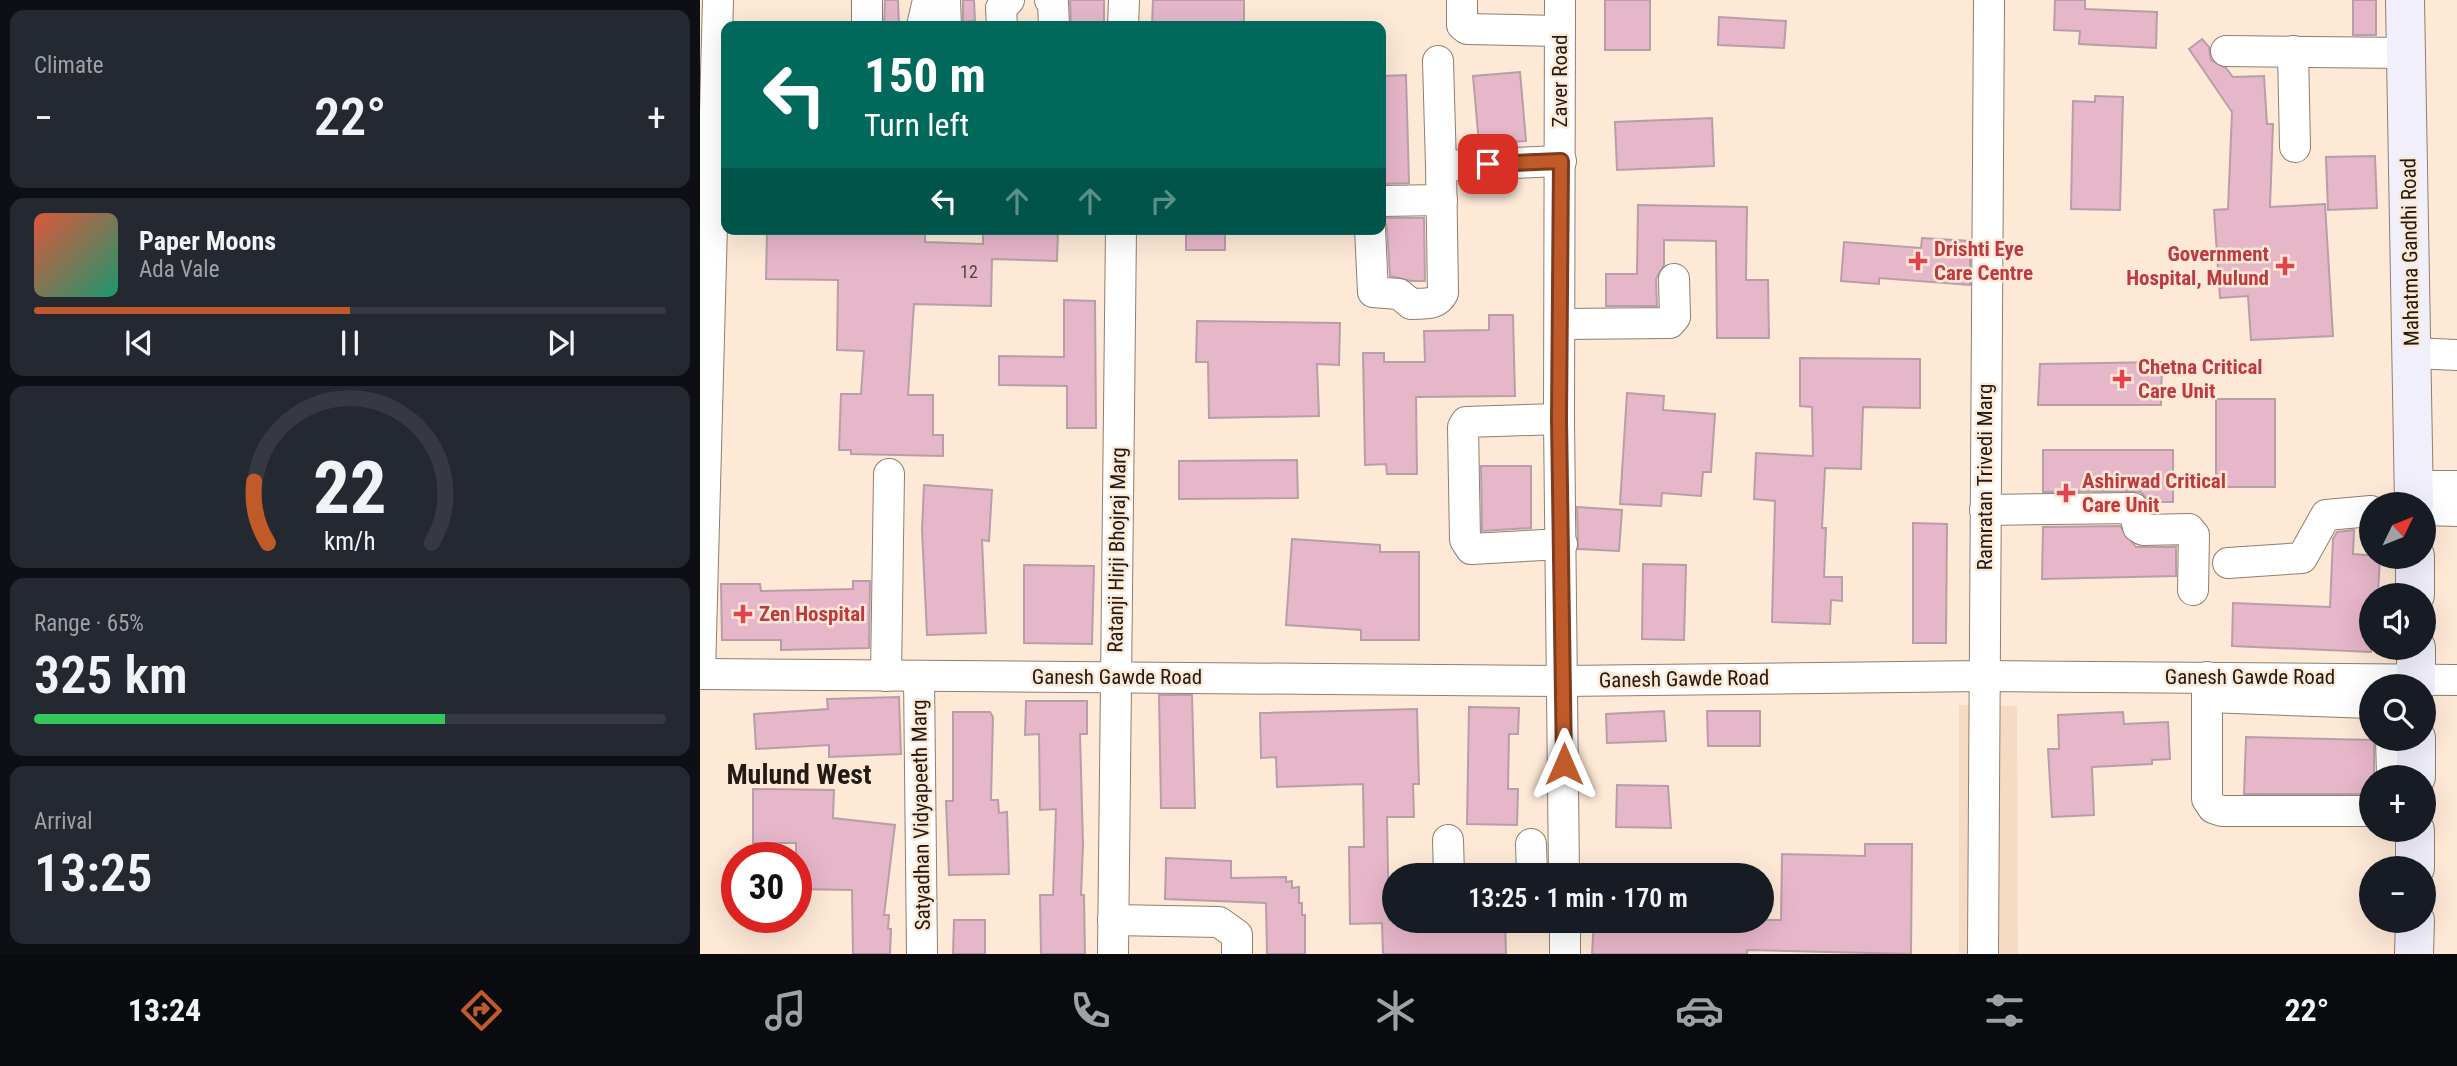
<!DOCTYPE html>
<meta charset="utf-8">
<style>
:root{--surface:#171b24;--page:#242831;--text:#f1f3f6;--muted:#9ea1a6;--line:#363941;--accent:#c05b29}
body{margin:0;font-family:"Roboto Condensed",sans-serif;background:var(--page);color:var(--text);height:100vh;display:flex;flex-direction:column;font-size:26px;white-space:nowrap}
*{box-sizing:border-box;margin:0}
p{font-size:23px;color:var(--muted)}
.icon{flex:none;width:38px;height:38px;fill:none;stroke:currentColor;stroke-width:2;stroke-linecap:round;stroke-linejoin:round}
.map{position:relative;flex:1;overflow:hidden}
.panel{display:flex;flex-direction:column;gap:10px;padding:10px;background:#0d0f14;width:700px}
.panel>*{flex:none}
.guide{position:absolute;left:21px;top:21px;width:665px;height:214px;border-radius:14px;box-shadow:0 7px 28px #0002;background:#00695c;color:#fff;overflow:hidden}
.needle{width:46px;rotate:47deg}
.buttons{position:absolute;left:1659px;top:492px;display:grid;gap:14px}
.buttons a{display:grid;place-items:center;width:77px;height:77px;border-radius:50%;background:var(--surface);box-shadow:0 7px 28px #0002;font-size:35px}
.speed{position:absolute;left:21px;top:842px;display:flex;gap:14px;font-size:35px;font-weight:700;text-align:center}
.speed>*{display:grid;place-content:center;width:91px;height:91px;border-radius:50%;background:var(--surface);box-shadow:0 7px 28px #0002;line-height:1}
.speed .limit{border:10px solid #d22;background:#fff;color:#111}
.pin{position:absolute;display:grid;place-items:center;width:60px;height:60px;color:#fff;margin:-30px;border-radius:14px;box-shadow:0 4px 10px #0006}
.me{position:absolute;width:77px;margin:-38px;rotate:0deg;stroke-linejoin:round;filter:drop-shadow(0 0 5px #0008)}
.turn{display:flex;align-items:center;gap:24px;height:147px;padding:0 28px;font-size:32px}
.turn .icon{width:91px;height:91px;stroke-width:2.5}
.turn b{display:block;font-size:49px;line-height:60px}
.lanes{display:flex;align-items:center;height:66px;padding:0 28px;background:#0003;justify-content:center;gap:35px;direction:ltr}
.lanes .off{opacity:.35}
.big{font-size:52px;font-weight:600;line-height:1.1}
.panel .tile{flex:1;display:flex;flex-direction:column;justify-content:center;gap:10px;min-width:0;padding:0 24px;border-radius:14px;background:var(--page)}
.panel .dial{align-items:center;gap:0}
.dial svg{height:182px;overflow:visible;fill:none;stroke:var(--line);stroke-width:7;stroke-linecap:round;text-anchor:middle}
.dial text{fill:var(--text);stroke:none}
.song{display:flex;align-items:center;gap:21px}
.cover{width:84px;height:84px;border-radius:10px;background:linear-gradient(135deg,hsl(10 70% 55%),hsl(160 70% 35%))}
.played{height:7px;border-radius:4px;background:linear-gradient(90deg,var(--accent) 50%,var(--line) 50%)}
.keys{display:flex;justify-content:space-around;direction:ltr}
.heat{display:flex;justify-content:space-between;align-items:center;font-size:38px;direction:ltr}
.charge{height:10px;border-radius:5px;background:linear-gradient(90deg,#34c759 65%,var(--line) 0)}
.trip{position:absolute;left:682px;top:863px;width:392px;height:70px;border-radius:35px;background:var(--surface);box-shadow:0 7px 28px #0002;font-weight:600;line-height:70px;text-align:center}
.tab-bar{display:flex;height:112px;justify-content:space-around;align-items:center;background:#090b0e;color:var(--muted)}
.tab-bar .icon{width:49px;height:49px}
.tab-bar .active{color:var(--accent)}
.tab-bar b{font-size:32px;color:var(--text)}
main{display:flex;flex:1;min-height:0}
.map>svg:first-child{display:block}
.built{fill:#f6dbc4}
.building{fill:#e6b6c9;stroke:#b89ea8;stroke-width:2}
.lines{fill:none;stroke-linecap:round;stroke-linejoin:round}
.minor-casing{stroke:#907e6e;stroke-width:32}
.secondary-casing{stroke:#907e6e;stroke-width:40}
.minor{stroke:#fff;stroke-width:30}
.secondary{stroke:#f2effc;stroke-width:38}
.route-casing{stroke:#7d3b1b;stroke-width:18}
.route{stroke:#c05b29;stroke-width:12}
.health-dot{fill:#e0444e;stroke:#fee9d7;stroke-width:2.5}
.labels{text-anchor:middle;stroke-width:5;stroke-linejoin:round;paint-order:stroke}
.number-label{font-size:18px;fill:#534242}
.street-label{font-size:21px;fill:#221b15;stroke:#fee9d7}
.health-label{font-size:21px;font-weight:bold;fill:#be3a42;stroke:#fee9d7;text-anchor:start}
.district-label{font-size:28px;font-weight:bold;fill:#221b15;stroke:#fee9d7}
</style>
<main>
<section class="panel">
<div class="tile"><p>Climate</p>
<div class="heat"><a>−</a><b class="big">22°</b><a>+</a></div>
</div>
<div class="tile">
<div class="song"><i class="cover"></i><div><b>Paper Moons</b><p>Ada Vale</p></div></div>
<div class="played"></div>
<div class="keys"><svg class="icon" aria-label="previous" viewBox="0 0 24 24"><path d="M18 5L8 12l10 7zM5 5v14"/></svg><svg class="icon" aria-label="pause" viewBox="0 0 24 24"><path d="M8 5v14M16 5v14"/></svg><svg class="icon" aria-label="next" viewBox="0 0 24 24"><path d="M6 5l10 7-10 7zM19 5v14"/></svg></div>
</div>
<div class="tile dial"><svg viewBox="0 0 100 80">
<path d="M14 69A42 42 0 1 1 86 69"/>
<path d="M14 69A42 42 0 0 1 8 42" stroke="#c05b29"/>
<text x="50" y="56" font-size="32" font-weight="700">22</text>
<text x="50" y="72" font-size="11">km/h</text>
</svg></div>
<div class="tile"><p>Range · 65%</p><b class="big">325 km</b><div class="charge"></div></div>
<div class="tile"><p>Arrival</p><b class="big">13:25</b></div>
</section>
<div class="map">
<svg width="1757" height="954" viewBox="0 0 1757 954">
<rect width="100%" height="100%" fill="#fee9d7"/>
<!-- built -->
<polygon class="built" points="1259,705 1317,706 1318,954 1259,954"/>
<!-- building -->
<g class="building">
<polygon points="185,0 198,0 199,26 184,26"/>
<polygon points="263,0 274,0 275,21 263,22"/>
<polygon points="370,0 404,0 404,26 371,26"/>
<polygon points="453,0 544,0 544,26 452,26"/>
<rect x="905" y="0" width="45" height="50"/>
<polygon points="1355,0 1385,0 1385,9 1457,12 1456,48 1379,44 1380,31 1354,30"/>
<rect x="1653" y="0" width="23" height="35"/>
<polygon points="1019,17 1086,21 1084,48 1018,45"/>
<polygon points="1502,39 1509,47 1511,60 1526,68 1533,77 1564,76 1567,124 1573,124 1570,207 1625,204 1633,336 1551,340 1548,296 1520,298 1514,210 1528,209 1532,112 1489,49"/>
<polygon points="820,72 826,141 779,144 773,76"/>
<polygon points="706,75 709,183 681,184 681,76"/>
<polygon points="1395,96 1423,97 1420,210 1371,209 1373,101 1395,102"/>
<polygon points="1012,118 1014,166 917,170 915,122"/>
<polygon points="1675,156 1677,208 1628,210 1626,157"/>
<polygon points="938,205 1047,207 1046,280 1068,280 1069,338 1017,338 1016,241 964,240 964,265 956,279 957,306 906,306 906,274 937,274"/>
<polygon points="684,218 724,218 725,281 711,281 690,276 687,228"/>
<polygon points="67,229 225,229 225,242 283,244 283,229 358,229 357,261 292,259 291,306 214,304 208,395 233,395 233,435 243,435 243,456 151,454 151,450 139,450 141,394 161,394 164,351 137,350 138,280 66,279"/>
<rect x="486" y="229" width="39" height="21"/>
<polygon points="1222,238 1270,241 1270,285 1179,278 1179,284 1141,281 1144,242 1221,248"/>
<polygon points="364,300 395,301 396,428 367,428 367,386 299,385 299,356 364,357"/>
<polygon points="789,315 813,315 815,396 716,397 717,474 687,474 686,464 665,465 663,353 684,353 684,362 725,362 724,331 789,330"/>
<polygon points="497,321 640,323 639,365 617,364 619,416 509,418 508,362 496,362"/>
<polygon points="1100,358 1220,359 1220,408 1163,407 1161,469 1125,468 1122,528 1126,528 1124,577 1142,577 1142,601 1131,600 1130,624 1072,622 1075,501 1054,499 1056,453 1113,456 1112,407 1100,406"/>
<polygon points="1462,362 1461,405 1338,405 1340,364"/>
<polygon points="927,393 964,396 963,410 1015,414 1011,472 1003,472 1001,496 962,493 961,506 920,504"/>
<rect x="1516" y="399" width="59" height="88"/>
<polygon points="1343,450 1473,450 1473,502 1449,502 1441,492 1433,491 1343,492"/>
<polygon points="597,460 598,498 479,499 479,461"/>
<polygon points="781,466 831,466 831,528 782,531"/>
<polygon points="224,485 292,490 289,541 282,540 286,633 227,635 222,530"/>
<polygon points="877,507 922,510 919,551 878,549"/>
<polygon points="1213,523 1247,524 1246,643 1213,643"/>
<polygon points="1420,526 1436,547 1476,547 1476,576 1342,579 1343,527"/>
<polygon points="1654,530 1653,554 1680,556 1678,595 1671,595 1671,652 1532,646 1533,603 1630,607 1633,539 1637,532"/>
<polygon points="592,539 680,545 680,552 719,552 719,640 661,640 661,630 586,625"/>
<polygon points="943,564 986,565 984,640 942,639"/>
<polygon points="324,565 394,566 392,644 324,643"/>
<polygon points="153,581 170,581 169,648 81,650 81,640 22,640 21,584 60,584 61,591 153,589"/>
<polygon points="459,695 492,695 495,808 461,808"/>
<polygon points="199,697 201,754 129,757 129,745 56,749 54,714 128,709 127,699"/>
<polygon points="326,701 387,701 387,734 380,734 383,845 381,895 384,895 385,954 341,954 340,895 353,895 356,809 340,810 339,734 325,735"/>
<polygon points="769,707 819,708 818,734 809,734 808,789 818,789 817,825 767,824"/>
<polygon points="717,709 719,784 713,784 714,817 687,817 689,920 805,920 806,954 683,954 682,923 650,924 649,847 664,847 663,784 577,787 576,757 561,758 560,713"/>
<polygon points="964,711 966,741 907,743 906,714"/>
<polygon points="1007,711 1060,711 1060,746 1008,746"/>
<polygon points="253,712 290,712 293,717 291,800 298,800 299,813 307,812 309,874 249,875 246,801 253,801"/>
<polygon points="1423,712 1424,724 1468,722 1470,759 1452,760 1452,764 1392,767 1394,815 1352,817 1348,749 1359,749 1358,715"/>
<polygon points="1546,737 1674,740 1674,777 1671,777 1671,794 1544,794"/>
<polygon points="917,785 968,786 971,828 916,827"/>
<polygon points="53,789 134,790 133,818 195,825 184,915 189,915 188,929 191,929 190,954 153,954 152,890 96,889 96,843 53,843"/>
<polygon points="1165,844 1212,844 1211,954 1047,950 1047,954 892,954 894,920 1081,920 1082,854 1165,856"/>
<polygon points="466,858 531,861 531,878 586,877 586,882 592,881 592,888 599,887 599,903 602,903 602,915 605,915 605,954 567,954 566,903 465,899"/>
<polygon points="254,920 285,920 285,954 253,954"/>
</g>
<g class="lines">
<!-- minor casing -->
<g class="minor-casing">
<g id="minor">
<polyline points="167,0 167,26"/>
<polyline points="245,0 246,26"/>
<polyline points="350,0 353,3 354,26"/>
<polyline points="762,0 762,25 767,29 860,31"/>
<polyline points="860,0 859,419 864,875"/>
<polyline points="222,26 228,0"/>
<polyline points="302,26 301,8 309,0"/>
<polyline points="423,26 424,0"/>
<polyline points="1526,51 1706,53"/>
<polyline points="1593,51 1595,147"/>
<polyline points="738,61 741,166 861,161"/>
<polyline points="681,201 742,200"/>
<path d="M670,229l3,63 26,2 12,10c12,-1 26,2 32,-11l-2,-127"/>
<polyline points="861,324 970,323 975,317 974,279"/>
<polyline points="1713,353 1757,355"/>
<polyline points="859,419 766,422 763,427 765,540 771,549 862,544"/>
<polyline points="1714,486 1757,486"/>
<polyline points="1285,510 1433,508 1438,527 1443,530 1489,529 1494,535 1493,590"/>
<polyline points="1724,510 1757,511"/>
<polyline points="1528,563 1602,558 1626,515 1671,511"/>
<polyline points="0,673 18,0"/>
<polyline points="0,674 863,681 1284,676 1757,680"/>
<polyline points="186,676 189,474"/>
<polyline points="219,676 222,954"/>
<polyline points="1507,677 1507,799 1513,808 1522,811 1671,811"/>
<polyline points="1507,697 1671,703"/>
<polyline points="1691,738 1692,777"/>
<polyline points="748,840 749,875"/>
<polyline points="831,844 832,875"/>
<polyline points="413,920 519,922 537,935 537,954"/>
<polyline points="865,920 865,954"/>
<polyline points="413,954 421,229"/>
<polyline points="1283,954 1289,0"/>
</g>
</g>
<!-- secondary casing -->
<g class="secondary-casing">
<g id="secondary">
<polyline points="1705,0 1714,504"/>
<polyline points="1715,556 1715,595"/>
<polyline points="1716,648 1716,686"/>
<polyline points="1716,777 1716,738"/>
<polyline points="1715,868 1715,830"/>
<polyline points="1714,954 1715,920"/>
</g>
</g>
<!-- minor -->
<use href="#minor" class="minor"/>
<!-- secondary -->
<use href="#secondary" class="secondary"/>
</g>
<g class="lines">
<!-- route casing -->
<g class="route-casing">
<polyline id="route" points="788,164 861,161 859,419 864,764"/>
</g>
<!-- route -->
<use href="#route" class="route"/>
</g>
<!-- markers -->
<g class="health-dot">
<path d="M1214.5 250.5h7v7h7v7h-7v7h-7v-7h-7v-7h7z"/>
<path d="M1581.5 255.5h7v7h7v7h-7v7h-7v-7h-7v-7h7z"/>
<path d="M1418.5 368.5h7v7h7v7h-7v7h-7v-7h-7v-7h7z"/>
<path d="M1362.5 482.5h7v7h7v7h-7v7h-7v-7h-7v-7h7z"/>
<path d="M39.5 603.5h7v7h7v7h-7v7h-7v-7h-7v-7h7z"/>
</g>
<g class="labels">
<!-- number labels -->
<g class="number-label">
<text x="269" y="278">12</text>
</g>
<!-- street labels -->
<g class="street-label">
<text transform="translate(860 81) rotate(-90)" y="7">Zaver Road</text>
<text transform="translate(1710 252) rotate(-91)" y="7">Mahatma Gandhi Road</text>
<text transform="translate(1285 477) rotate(-90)" y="7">Ramratan Trivedi Marg</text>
<text transform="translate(417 550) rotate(-89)" y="7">Ratanji Hirji Bhojraj Marg</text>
<text x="417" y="684">Ganesh Gawde Road</text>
<text x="1550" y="684">Ganesh Gawde Road</text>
<text transform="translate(984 679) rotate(-1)" y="7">Ganesh Gawde Road</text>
<text transform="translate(221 815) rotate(-91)" y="7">Satyadhan Vidyapeeth Marg</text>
</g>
<!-- health labels -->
<g class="health-label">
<text x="1234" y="256">Drishti Eye<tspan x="1234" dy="24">Care Centre</tspan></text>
<text x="1569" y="261" text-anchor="end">Government<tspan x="1569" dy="24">Hospital, Mulund</tspan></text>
<text x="1438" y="374">Chetna Critical<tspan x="1438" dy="24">Care Unit</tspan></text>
<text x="1382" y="488">Ashirwad Critical<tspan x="1382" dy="24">Care Unit</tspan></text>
<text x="59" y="621">Zen Hospital</text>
</g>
<!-- district labels -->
<g class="district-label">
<text x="99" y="784">Mulund West</text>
</g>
</g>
</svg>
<div class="buttons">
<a><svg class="needle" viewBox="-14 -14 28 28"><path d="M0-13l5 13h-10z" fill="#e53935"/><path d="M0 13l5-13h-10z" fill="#9ea1a6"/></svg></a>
<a><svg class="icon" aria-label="sound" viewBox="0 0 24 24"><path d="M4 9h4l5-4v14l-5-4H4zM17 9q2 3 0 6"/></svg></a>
<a><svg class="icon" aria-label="search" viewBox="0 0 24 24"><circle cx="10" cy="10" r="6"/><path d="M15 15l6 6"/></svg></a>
<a>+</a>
<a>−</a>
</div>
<div class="speed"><div class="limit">30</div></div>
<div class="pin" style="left:788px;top:164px;background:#d93025"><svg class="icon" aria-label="arrive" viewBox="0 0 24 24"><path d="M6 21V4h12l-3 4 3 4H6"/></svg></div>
<svg class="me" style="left:864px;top:764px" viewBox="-20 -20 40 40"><path d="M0-17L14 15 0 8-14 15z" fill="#c05b29" stroke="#fff" stroke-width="4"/></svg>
<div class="trip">13:25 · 1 min · 170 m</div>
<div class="guide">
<div class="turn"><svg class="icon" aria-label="left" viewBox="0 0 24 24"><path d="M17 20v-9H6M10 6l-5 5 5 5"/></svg><div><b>150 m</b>Turn left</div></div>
<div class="lanes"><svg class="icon" aria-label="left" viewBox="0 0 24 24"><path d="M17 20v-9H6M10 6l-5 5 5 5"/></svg><svg class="icon off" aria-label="ahead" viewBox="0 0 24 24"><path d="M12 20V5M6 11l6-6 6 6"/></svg><svg class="icon off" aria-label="ahead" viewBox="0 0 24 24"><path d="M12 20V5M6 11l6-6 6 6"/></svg><svg class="icon off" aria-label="right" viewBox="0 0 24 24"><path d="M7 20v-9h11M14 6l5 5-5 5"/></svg></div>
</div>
</div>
</main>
<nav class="tab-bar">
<b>13:24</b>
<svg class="icon active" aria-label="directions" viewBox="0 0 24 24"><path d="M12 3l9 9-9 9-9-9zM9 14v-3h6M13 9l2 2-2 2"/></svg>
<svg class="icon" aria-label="music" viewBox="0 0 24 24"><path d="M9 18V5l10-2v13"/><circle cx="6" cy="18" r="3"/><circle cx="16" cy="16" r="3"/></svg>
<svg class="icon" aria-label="phone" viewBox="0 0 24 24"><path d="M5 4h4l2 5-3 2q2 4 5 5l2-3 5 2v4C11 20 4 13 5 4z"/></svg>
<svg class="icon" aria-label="climate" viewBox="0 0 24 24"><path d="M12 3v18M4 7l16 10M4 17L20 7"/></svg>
<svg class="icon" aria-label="car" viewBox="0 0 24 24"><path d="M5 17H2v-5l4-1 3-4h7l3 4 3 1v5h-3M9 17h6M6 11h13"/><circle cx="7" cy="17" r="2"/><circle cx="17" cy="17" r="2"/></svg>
<svg class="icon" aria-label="filters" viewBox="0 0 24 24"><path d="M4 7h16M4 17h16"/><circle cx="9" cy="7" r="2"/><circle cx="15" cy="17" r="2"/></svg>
<b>22°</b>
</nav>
